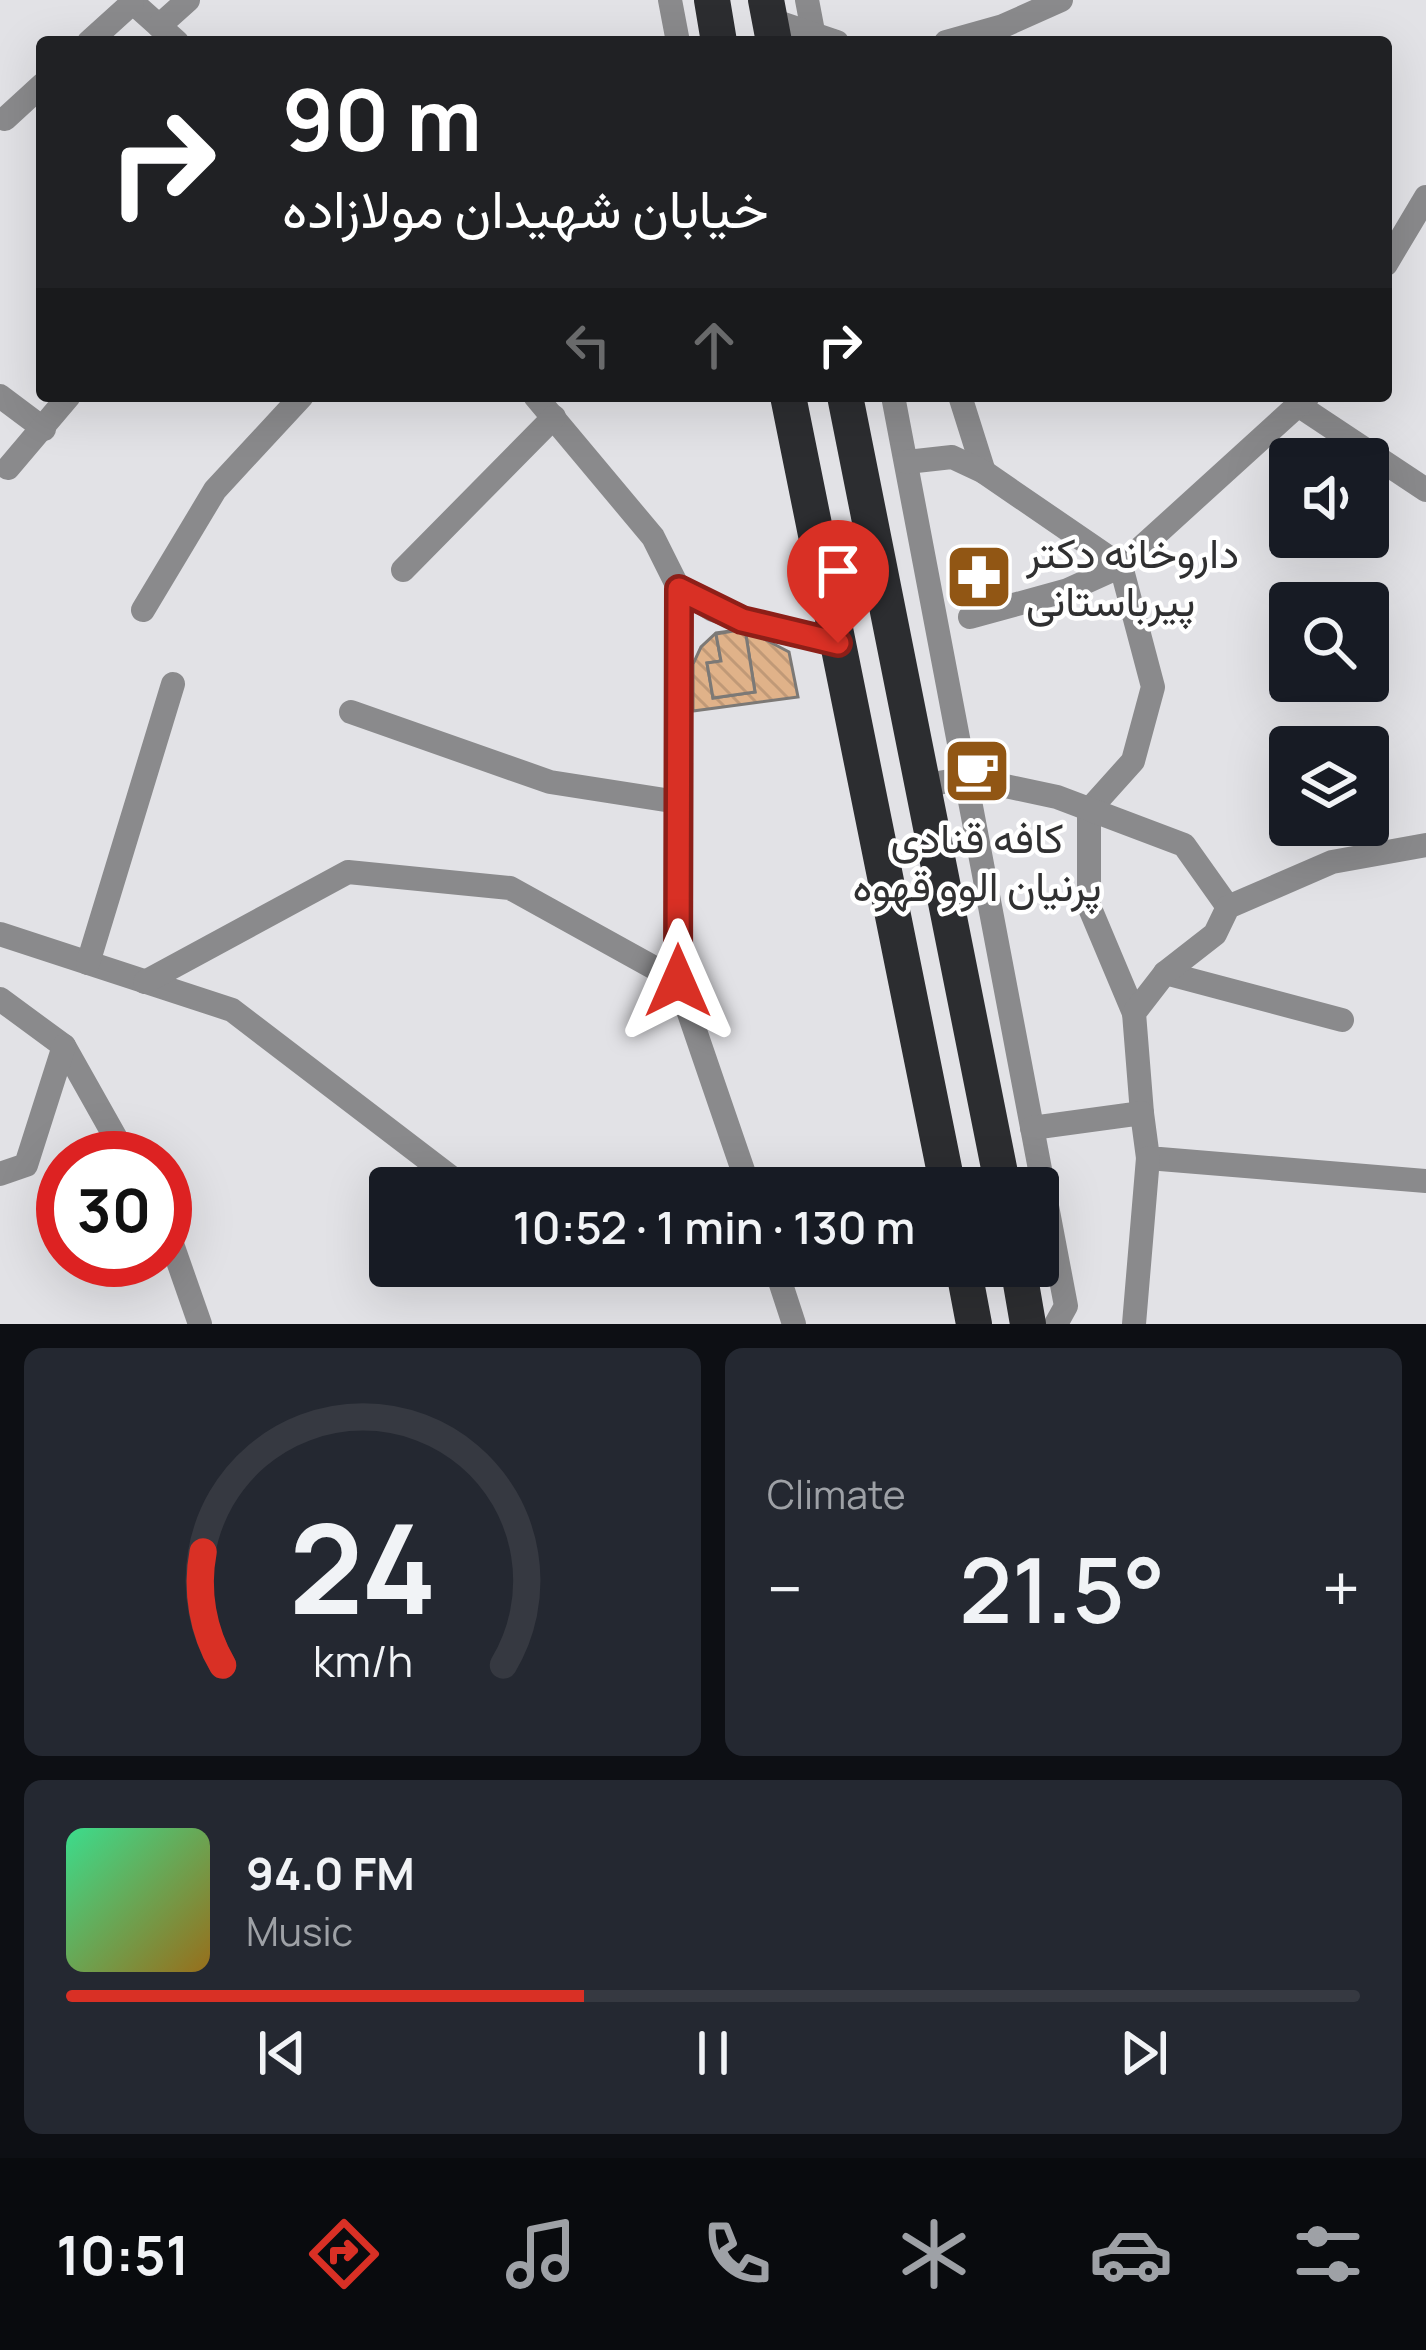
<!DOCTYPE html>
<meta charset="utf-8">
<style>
:root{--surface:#171b24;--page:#242831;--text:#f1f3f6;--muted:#9ea1a6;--line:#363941;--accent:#d93025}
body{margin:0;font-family:Manrope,Vazirmatn,sans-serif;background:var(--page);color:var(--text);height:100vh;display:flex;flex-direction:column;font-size:45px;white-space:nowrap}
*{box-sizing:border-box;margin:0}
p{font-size:39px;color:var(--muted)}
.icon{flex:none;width:66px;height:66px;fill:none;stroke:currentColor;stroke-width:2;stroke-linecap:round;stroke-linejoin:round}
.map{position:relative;height:1324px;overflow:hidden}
.details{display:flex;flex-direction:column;gap:24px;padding:24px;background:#0d0f14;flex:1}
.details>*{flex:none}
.hud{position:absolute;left:36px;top:36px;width:1356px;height:366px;border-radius:12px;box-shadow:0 12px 48px #0002;background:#202124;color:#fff;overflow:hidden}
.buttons{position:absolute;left:1269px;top:438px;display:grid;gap:24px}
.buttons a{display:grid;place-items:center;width:120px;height:120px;border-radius:12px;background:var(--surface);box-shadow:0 12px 48px #0002;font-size:60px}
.speed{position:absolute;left:36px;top:1131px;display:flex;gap:24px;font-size:60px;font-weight:700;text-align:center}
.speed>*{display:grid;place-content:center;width:156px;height:156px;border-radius:50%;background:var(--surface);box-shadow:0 12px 48px #0002;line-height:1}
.speed .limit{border:18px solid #d22;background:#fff;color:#111}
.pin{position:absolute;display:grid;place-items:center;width:102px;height:102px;color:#fff;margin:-123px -51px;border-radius:50% 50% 50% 0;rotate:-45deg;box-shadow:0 0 12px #0007}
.pin .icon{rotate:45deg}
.me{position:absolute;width:132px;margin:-66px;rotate:0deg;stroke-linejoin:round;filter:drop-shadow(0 0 9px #0008)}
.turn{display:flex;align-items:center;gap:42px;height:252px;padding:0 48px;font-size:54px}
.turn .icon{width:156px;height:156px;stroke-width:2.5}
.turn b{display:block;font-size:84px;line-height:102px}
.lanes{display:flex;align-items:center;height:114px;padding:0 48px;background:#0003;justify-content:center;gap:60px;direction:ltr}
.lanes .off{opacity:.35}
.big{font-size:90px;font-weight:600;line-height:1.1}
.details .widget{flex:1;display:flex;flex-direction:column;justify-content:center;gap:18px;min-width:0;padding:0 42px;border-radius:18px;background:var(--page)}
.details .dial{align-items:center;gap:0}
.dial svg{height:312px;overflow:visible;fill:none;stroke:var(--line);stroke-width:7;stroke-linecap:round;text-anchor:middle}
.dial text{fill:var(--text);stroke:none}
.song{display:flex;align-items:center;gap:36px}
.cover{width:144px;height:144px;border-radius:18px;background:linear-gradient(135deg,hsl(150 70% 55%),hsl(40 70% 35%))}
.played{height:12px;border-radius:6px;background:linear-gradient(90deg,var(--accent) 40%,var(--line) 40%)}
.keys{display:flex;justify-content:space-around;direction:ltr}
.heat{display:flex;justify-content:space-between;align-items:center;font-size:66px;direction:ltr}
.details .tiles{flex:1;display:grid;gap:24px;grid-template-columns:1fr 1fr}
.widget:last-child{grid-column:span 2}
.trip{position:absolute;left:369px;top:1167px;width:690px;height:120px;border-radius:12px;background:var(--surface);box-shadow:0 12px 48px #0002;font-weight:600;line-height:120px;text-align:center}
.tabs{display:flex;height:192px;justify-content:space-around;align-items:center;background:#090b0e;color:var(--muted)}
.tabs .icon{width:84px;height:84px}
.tabs .selected{color:var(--accent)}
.tabs b{font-size:54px;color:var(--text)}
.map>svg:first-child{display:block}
.building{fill:url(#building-back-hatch);stroke:#7c7976;stroke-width:3;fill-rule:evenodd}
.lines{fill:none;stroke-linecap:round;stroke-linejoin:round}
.street{stroke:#8a8a8c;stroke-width:24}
.highway{stroke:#2c2d30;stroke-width:36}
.route-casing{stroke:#8d1f18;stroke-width:30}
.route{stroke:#d93025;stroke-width:21}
.labels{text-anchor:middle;stroke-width:9;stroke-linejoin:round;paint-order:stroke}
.poi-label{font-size:42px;fill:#303031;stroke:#fff;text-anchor:start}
</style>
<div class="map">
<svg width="1426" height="1324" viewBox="0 0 1426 1324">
<defs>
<pattern id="building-back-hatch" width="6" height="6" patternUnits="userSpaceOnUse" patternTransform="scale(3)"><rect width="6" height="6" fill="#e0b289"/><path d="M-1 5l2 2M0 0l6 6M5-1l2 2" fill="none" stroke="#c09977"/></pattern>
</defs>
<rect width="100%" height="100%" fill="#e2e2e6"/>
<!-- building -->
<g class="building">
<polygon points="987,553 1001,597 979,604 968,594 960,561"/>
<path d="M745,629l44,23 9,45 -105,14v-47l8,-17 15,-14zM745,629l10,63 -42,6 -6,-35 14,-2 -5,-27z"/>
<polygon points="745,629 755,692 713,698 707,663 721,661 716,634"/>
</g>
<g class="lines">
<!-- street -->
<g class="street">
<polyline points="130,0 177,42"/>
<polyline points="670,0 678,42"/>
<polyline points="807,0 815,42"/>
<polyline points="769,19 837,42"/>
<polyline points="159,26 188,0"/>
<polyline points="89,42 132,3"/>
<polyline points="946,42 1003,26 1061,0"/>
<polyline points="5,119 42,85"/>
<polyline points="1386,264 1426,197"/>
<polyline points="0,396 44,429"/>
<polyline points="535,396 653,537 679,589 713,610 770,630 838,643"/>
<polyline points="893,396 1066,1306 1056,1324"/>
<polyline points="960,396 984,472"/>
<polyline points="1301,407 1426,490"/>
<polyline points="907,462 952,457 984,472 1121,566 1153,687 1133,761 1089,810 1089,906 1134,1013"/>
<polyline points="8,468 69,396"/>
<polyline points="403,570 554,417"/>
<polyline points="679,589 678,981 749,1188"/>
<polyline points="143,610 215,490 302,396"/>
<polyline points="970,617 1068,590 1121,566 1308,396"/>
<polyline points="351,712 550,782 678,802"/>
<polyline points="920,786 968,778 1057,797 1184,845 1228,907"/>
<polyline points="0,934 232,1010 465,1188"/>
<polyline points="88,963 173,684"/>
<polyline points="1165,973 1342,1020"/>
<polyline points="145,982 348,872 510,888 678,981"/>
<polyline points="0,999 64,1046 127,1158"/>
<polyline points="1142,1113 1134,1013 1165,973 1215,934 1228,907 1332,862 1426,845"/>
<polyline points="1032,1128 1142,1113 1148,1158 1426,1181"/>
<polyline points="0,1174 26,1165 64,1046"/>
<polyline points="165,1224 200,1324"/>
<polyline points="775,1266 794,1324"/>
<polyline points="1134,1324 1148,1158"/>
</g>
<!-- highway -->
<g class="highway">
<polyline points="712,0 719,42"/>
<polyline points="766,0 774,42"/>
<polyline points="788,396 948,1188"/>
<polyline points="845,396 1003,1188"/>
<polyline points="963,1266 974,1324"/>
<polyline points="1018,1266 1028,1324"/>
</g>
</g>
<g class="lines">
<!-- route casing -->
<g class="route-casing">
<polyline id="route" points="678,981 679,589 742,620 838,643"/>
</g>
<!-- route -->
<use href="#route" class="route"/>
</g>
<!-- icons -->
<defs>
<g id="pharmacy-square" transform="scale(3.45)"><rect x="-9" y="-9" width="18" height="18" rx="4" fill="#915614" stroke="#fff"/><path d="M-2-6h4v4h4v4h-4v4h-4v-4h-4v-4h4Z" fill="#fff"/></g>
<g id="cafe-square" transform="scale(3.45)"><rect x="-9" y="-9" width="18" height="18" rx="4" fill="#915614" stroke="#fff"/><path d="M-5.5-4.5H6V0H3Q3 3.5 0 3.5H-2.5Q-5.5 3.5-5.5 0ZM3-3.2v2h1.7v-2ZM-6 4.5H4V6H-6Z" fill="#fff"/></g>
</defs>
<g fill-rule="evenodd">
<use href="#pharmacy-square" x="979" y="577"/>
<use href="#cafe-square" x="977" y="771"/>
</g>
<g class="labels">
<!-- poi labels -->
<g class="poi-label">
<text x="1026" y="568">داروخانه دکتر<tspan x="1026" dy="48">پیرباستانی</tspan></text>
<text x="977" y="853" text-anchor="middle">کافه قنادی<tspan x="977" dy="48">پرنیان الوو قهوه</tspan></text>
</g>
</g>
</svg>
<div class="buttons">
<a><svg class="icon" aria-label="sound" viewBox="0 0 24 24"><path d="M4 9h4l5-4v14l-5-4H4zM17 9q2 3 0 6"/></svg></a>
<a><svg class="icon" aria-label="search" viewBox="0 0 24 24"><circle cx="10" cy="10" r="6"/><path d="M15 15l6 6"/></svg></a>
<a><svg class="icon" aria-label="layers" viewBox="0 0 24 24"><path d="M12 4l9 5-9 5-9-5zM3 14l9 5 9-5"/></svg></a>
</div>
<div class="speed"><div class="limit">30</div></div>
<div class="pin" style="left:838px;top:643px;background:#d93025"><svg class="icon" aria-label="arrive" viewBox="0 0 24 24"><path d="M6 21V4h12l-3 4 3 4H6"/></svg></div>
<svg class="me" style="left:678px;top:981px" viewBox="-20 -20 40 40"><path d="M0-17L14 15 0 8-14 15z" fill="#d93025" stroke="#fff" stroke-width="4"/></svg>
<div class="trip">10:52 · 1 min · 130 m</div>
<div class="hud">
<div class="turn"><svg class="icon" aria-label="right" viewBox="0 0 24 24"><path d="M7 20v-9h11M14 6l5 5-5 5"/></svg><div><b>90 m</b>خیابان شهیدان مولازاده</div></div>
<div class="lanes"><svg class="icon off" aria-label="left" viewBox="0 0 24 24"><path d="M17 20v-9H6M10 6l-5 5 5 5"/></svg><svg class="icon off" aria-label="ahead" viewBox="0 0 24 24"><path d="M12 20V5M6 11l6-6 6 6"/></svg><svg class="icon" aria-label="right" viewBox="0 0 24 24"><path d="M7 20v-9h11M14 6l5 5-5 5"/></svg></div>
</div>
</div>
<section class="details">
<div class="tiles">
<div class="widget dial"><svg viewBox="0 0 100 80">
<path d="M14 69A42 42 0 1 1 86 69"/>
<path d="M14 69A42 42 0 0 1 9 40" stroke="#d93025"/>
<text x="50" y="56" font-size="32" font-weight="700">24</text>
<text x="50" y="72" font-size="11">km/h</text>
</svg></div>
<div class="widget"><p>Climate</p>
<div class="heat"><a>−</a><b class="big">21.5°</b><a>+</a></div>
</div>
<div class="widget">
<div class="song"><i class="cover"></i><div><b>94.0 FM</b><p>Music</p></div></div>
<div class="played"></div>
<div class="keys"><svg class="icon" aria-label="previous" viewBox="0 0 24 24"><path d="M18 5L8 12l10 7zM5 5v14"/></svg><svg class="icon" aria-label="pause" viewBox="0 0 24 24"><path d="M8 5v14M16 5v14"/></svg><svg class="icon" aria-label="next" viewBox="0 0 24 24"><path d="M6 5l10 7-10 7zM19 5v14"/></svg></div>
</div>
</div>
</section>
<nav class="tabs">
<b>10:51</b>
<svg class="icon selected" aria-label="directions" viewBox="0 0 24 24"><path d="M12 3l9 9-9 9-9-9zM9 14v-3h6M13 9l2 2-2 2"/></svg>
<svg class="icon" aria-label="music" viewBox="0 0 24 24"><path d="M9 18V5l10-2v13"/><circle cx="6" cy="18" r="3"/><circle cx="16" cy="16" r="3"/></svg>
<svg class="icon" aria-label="phone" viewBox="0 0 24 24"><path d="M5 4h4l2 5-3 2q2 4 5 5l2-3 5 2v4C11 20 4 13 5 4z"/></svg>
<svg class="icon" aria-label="climate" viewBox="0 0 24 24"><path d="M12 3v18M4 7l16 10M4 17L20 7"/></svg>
<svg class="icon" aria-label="car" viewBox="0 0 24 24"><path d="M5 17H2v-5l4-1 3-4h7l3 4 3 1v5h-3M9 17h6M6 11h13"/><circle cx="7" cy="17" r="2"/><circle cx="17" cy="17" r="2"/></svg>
<svg class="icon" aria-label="filters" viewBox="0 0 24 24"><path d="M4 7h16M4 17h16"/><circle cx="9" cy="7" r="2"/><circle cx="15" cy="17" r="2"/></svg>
</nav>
